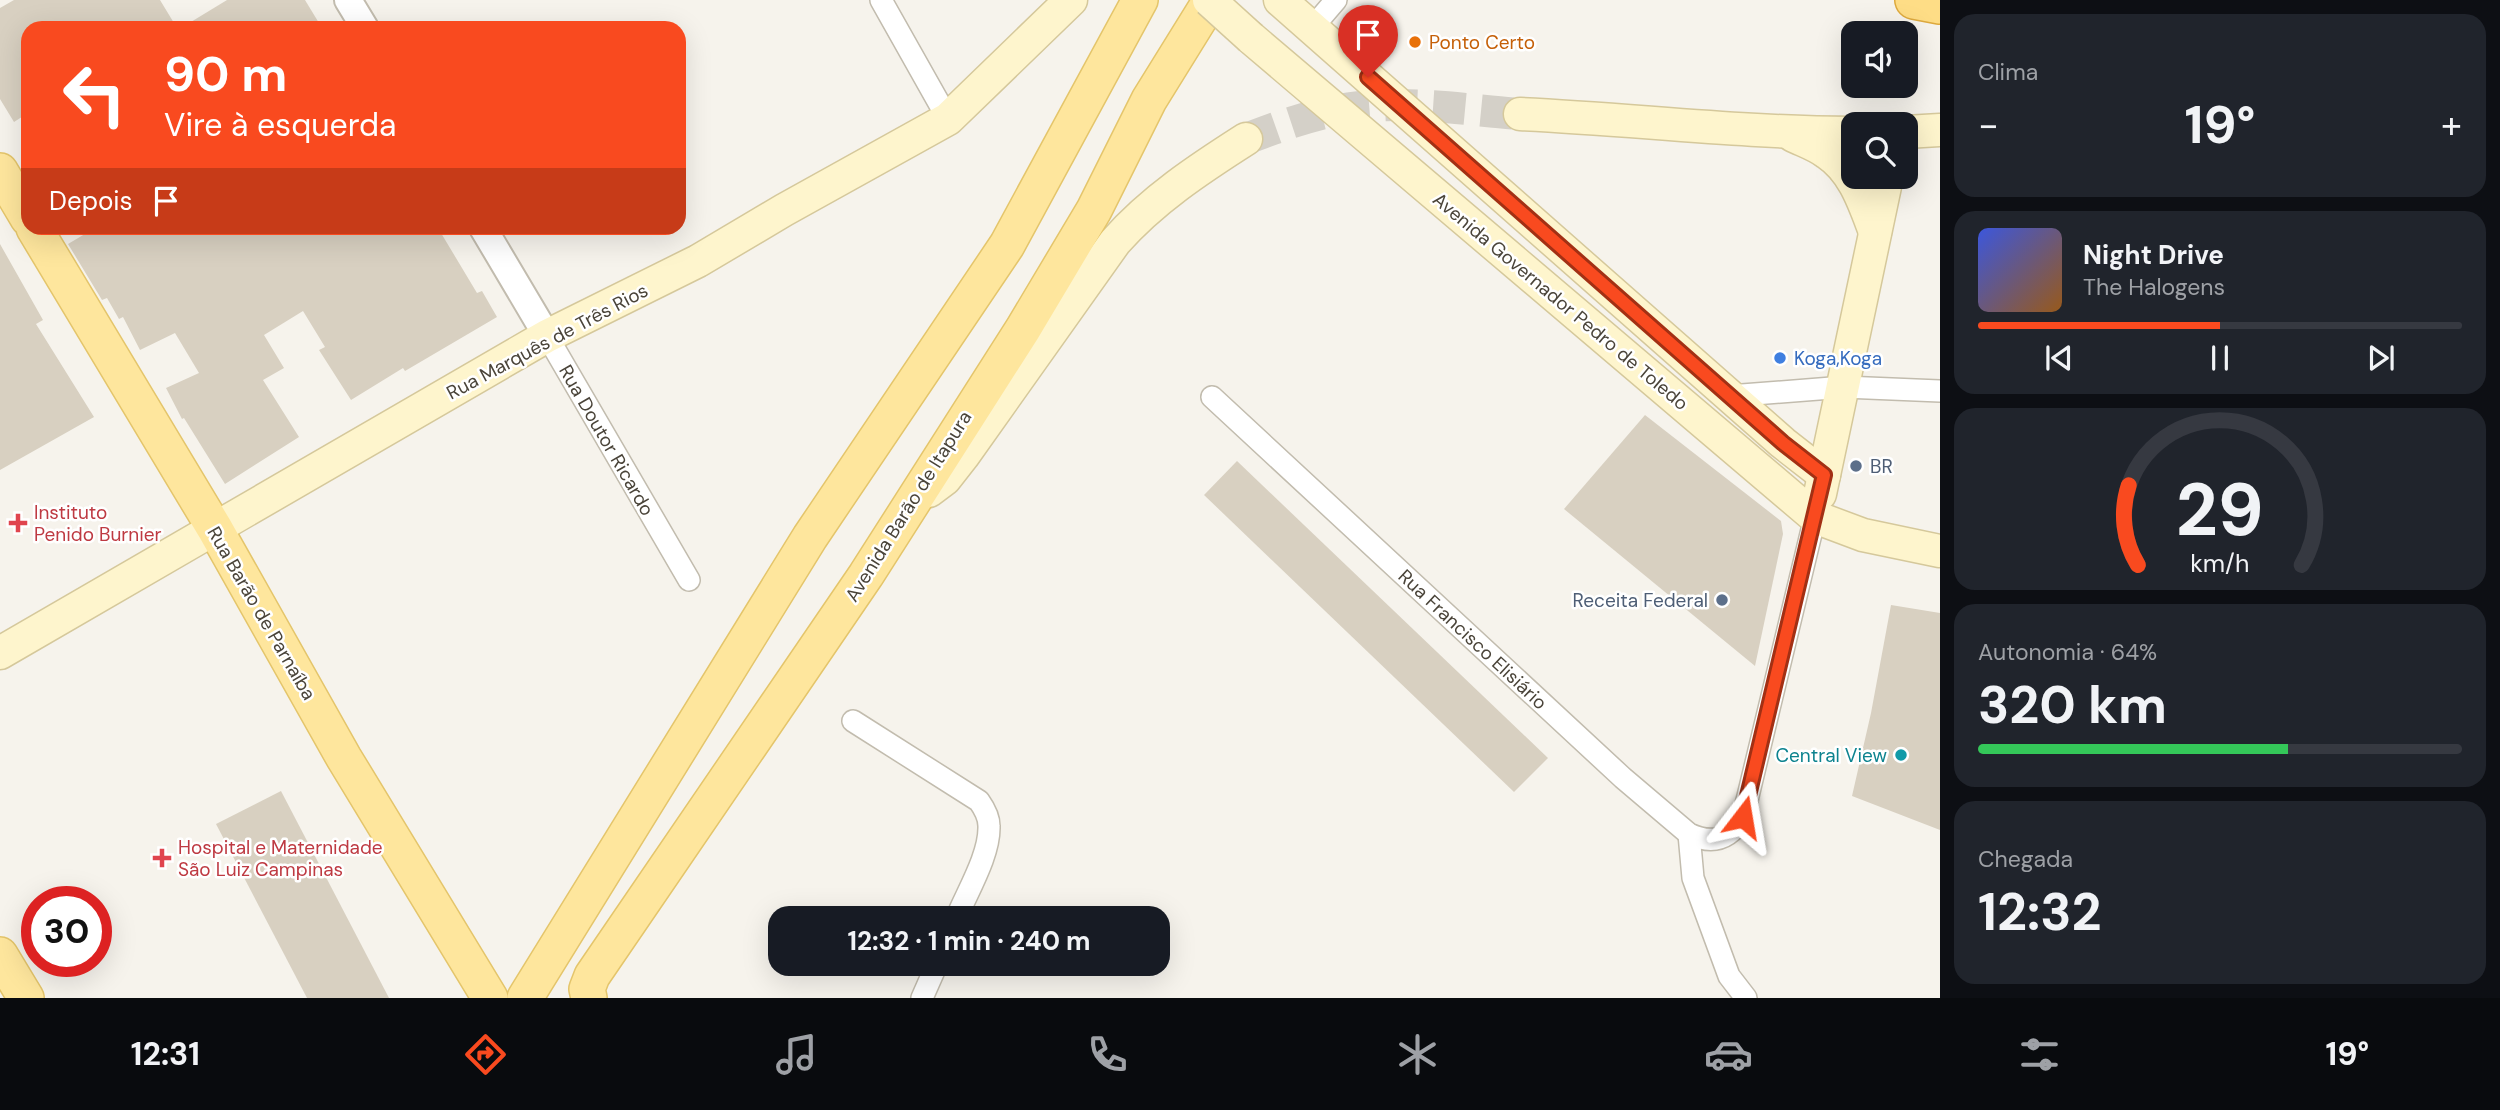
<!DOCTYPE html>
<html lang="pt">
<meta charset="utf-8">
<style>
:root{--surface:#171b24;--page:#20242c;--text:#f1f3f6;--muted:#9ea1a6;--line:#363941;--accent:#f94a1f}
body{margin:0;font-family:"DM Sans",sans-serif;background:var(--page);color:var(--text);height:100vh;display:flex;flex-direction:column;font-size:26px;white-space:nowrap}
*{box-sizing:border-box;margin:0}
p{font-size:23px;color:var(--muted)}
.icon{flex:none;width:38px;height:38px;fill:none;stroke:currentColor;stroke-width:2;stroke-linecap:round;stroke-linejoin:round}
.map{position:relative;flex:1;overflow:hidden}
.sheet{display:flex;flex-direction:column;gap:14px;padding:14px;background:#0d0f14;width:560px}
.sheet>*{flex:none}
.top-card{position:absolute;left:21px;top:21px;width:665px;height:214px;border-radius:21px;box-shadow:0 7px 28px #0002;background:#f94a1f;color:#fff;overflow:hidden}
.controls{position:absolute;left:1841px;top:21px;display:grid;gap:14px}
.controls a{display:grid;place-items:center;width:77px;height:77px;border-radius:14px;background:var(--surface);box-shadow:0 7px 28px #0002;font-size:35px}
.speed{position:absolute;left:21px;top:886px;display:flex;gap:14px;font-size:35px;font-weight:700;text-align:center}
.speed>*{display:grid;place-content:center;width:91px;height:91px;border-radius:50%;background:var(--surface);box-shadow:0 7px 28px #0002;line-height:1}
.speed .limit{border:10px solid #d22;background:#fff;color:#111}
.pin{position:absolute;display:grid;place-items:center;width:60px;height:60px;color:#fff;margin:-72px -30px;border-radius:50% 50% 50% 0;rotate:-45deg;box-shadow:0 0 7px #0007}
.pin .icon{rotate:45deg}
.me{position:absolute;width:77px;margin:-38px;rotate:14deg;stroke-linejoin:round;filter:drop-shadow(0 0 5px #0008)}
.turn{display:flex;align-items:center;gap:24px;height:147px;padding:0 28px;font-size:32px}
.turn .icon{width:91px;height:91px;stroke-width:2.5}
.turn b{display:block;font-size:49px;line-height:60px}
.then{display:flex;align-items:center;height:66px;padding:0 28px;background:#0003;gap:14px;font-size:26px}
.big{font-size:52px;font-weight:700;line-height:1.1}
.sheet .tile{flex:1;display:flex;flex-direction:column;justify-content:center;gap:10px;min-width:0;padding:0 24px;border-radius:21px;background:var(--page)}
.sheet .dial{align-items:center;gap:0}
.dial svg{height:182px;overflow:visible;fill:none;stroke:var(--line);stroke-width:7;stroke-linecap:round;text-anchor:middle}
.dial text{fill:var(--text);stroke:none}
.song{display:flex;align-items:center;gap:21px}
.cover{width:84px;height:84px;border-radius:10px;background:linear-gradient(135deg,hsl(230 70% 55%),hsl(30 70% 35%))}
.played{height:7px;border-radius:4px;background:linear-gradient(90deg,var(--accent) 50%,var(--line) 50%)}
.keys{display:flex;justify-content:space-around;direction:ltr}
.heat{display:flex;justify-content:space-between;align-items:center;font-size:38px;direction:ltr}
.charge{height:10px;border-radius:5px;background:linear-gradient(90deg,#34c759 64%,var(--line) 0)}
.trip{position:absolute;left:768px;top:906px;width:402px;height:70px;border-radius:21px;background:var(--surface);box-shadow:0 7px 28px #0002;font-weight:700;line-height:70px;text-align:center}
.menu{display:flex;height:112px;justify-content:space-around;align-items:center;background:#090b0e;color:var(--muted)}
.menu .icon{width:49px;height:49px}
.menu .selected{color:var(--accent)}
.menu b{font-size:32px;color:var(--text)}
main{display:flex;flex:1;min-height:0}
.map>svg:first-child{display:block}
.building{fill:#d8d0c1}
.lines{fill:none;stroke-linecap:round;stroke-linejoin:round}
.secondary-tunnel{stroke:#d4d0c8;stroke-width:32;stroke-dasharray:32 16;stroke-linecap:butt}
.minor-casing{stroke:#c2bcae;stroke-width:24}
.tertiary-casing{stroke:#c2bcae;stroke-width:30}
.secondary-casing{stroke:#d5c89b;stroke-width:35}
.primary-casing{stroke:#e4c56b;stroke-width:38}
.trunk-casing{stroke:#deaa3e;stroke-width:40}
.minor{stroke:#fff;stroke-width:21}
.tertiary{stroke:#fff;stroke-width:26}
.secondary{stroke:#fef5cd;stroke-width:32}
.primary{stroke:#fee69d;stroke-width:35}
.trunk{stroke:#fedd86;stroke-width:37}
.secondary-bridge-casing{stroke:#d5c89b;stroke-width:35;stroke-linecap:butt}
.secondary-bridge{stroke:#fef5cd;stroke-width:32}
.route-casing{stroke:#a23014;stroke-width:18}
.route{stroke:#f94a1f;stroke-width:12}
.food-dot{fill:#e8710a;stroke:#fff;stroke-width:2.5}
.shop-dot{fill:#3f7fe0;stroke:#fff;stroke-width:2.5}
.service-dot{fill:#5c6f8a;stroke:#fff;stroke-width:2.5}
.health-dot{fill:#e0444e;stroke:#fff;stroke-width:2.5}
.culture-dot{fill:#0f9aa8;stroke:#fff;stroke-width:2.5}
.labels{text-anchor:middle;stroke-width:5;stroke-linejoin:round;paint-order:stroke}
.food-label{font-size:19px;fill:#c56008;stroke:#fff;text-anchor:start}
.street-label{font-size:19px;fill:#4a4439;stroke:#fff}
.shop-label{font-size:19px;fill:#366cbe;stroke:#fff;text-anchor:start}
.service-label{font-size:19px;fill:#4e5e75;stroke:#fff;text-anchor:start}
.health-label{font-size:19px;fill:#be3a42;stroke:#fff;text-anchor:start}
.culture-label{font-size:19px;fill:#0d838f;stroke:#fff;text-anchor:end}
</style>
<main>
<div class="map">
<svg width="1940" height="998" viewBox="0 0 1940 998">
<rect width="100%" height="100%" fill="#f6f3ec"/>
<!-- building -->
<g class="building">
<polygon points="14,0 160,0 177,28 28,28 28,113 14,122 0,99 0,8"/>
<polygon points="227,0 305,0 322,28 181,28"/>
<polygon points="95,228 438,228 477,293 482,291 497,317 405,371 403,368 351,400 319,350 325,347 303,311 264,335 284,368 263,380 299,437 225,484 184,418 182,419 166,388 199,373 175,333 140,350 123,317 119,319 107,298 102,300 68,244"/>
<polygon points="0,244 43,320 36,324 94,417 0,470"/>
<polygon points="1645,415 1781,521 1783,534 1755,666 1564,509"/>
<polygon points="1237,461 1548,758 1514,792 1204,495"/>
<polygon points="1891,605 1940,613 1940,830 1852,796 1871,713"/>
<polygon points="281,791 389,998 307,998 216,824"/>
</g>
<g class="lines">
<!-- secondary-tunnel -->
<path class="secondary-tunnel" d="M1246,139c37,-14 74,-28 114,-32 53,-6 107,3 160,7"/>
<!-- minor casing -->
<g class="minor-casing">
<g id="minor">
<polyline points="881,0 948,119"/>
<polyline points="1312,28 1336,0"/>
<polyline points="547,336 689,580"/>
<polyline points="1729,396 1844,387 1940,391"/>
<path d="M1212,397l411,381 66,56c24,11 41,5 54,-17l72,-300"/>
<path d="M853,721l126,80c5,7 10,16 10,25 1,29 -22,66 -33,93"/>
<polyline points="1689,834 1693,878 1729,976 1746,998"/>
<polyline points="922,998 937,964"/>
</g>
</g>
<!-- tertiary casing -->
<g class="tertiary-casing">
<g id="tertiary">
<polyline points="348,0 365,28"/>
<polyline points="483,228 547,336"/>
</g>
</g>
<!-- secondary casing -->
<g class="secondary-casing">
<g id="secondary">
<polyline points="1280,0 1783,443 1824,475"/>
<polyline points="1251,38 1815,517 1863,535 1940,551"/>
<path d="M1520,114c111,5 222,19 333,19"/>
<polyline points="1906,132 1940,130"/>
<path d="M1792,135c12,6 25,10 35,18 27,18 37,50 48,79"/>
<path d="M929,491l16,-12 18,-23 152,-214c37,-42 84,-73 131,-103"/>
<polyline points="1820,494 1887,177"/>
<polyline points="0,653 547,336 698,261 784,210 948,119 1071,0"/>
</g>
</g>
<!-- primary casing -->
<g class="primary-casing">
<g id="primary">
<polyline points="0,171 28,218"/>
<polyline points="34,228 215,529 344,758 490,998"/>
<polyline points="0,955 26,998"/>
<polyline points="525,998 810,537 1007,245 1140,0"/>
<polyline points="589,998 587,989 592,976 866,575 1023,329 1094,210 1149,100 1211,0"/>
</g>
</g>
<!-- trunk casing -->
<g class="trunk-casing">
<polyline id="trunk" points="1914,0 1940,5"/>
</g>
<!-- minor -->
<use href="#minor" class="minor"/>
<!-- tertiary -->
<use href="#tertiary" class="tertiary"/>
<!-- secondary -->
<use href="#secondary" class="secondary"/>
<!-- primary -->
<use href="#primary" class="primary"/>
<!-- trunk -->
<use href="#trunk" class="trunk"/>
<!-- secondary-bridge casing -->
<g class="secondary-bridge-casing">
<polyline id="secondary-bridge" points="1209,0 1251,38"/>
</g>
<!-- secondary-bridge -->
<use href="#secondary-bridge" class="secondary-bridge"/>
</g>
<g class="lines">
<!-- route casing -->
<g class="route-casing">
<polyline id="route" points="1368,77 1783,443 1824,475 1743,817"/>
</g>
<!-- route -->
<use href="#route" class="route"/>
</g>
<!-- markers -->
<circle class="food-dot" cx="1415" cy="42" r="7"/>
<circle class="shop-dot" cx="1780" cy="358" r="7"/>
<g class="service-dot">
<circle cx="1856" cy="466" r="7"/>
<circle cx="1722" cy="600" r="7"/>
</g>
<g class="health-dot">
<path d="M14.5 512.5h7v7h7v7h-7v7h-7v-7h-7v-7h7z"/>
<path d="M158.5 847.5h7v7h7v7h-7v7h-7v-7h-7v-7h7z"/>
</g>
<circle class="culture-dot" cx="1901" cy="755" r="7"/>
<g class="labels">
<!-- food labels -->
<g class="food-label">
<text x="1429" y="49">Ponto Certo</text>
</g>
<!-- street labels -->
<g class="street-label">
<text transform="translate(1561 301) rotate(40)" y="7">Avenida Governador Pedro de Toledo</text>
<text transform="translate(547 341) rotate(-28)" y="7">Rua Marquês de Três Rios</text>
<text transform="translate(607 440) rotate(60)" y="7">Rua Doutor Ricardo</text>
<text transform="translate(908 506) rotate(-58)" y="7">Avenida Barão de Itapura</text>
<text transform="translate(262 613) rotate(60)" y="7">Rua Barão de Parnaíba</text>
<text transform="translate(1473 639) rotate(43)" y="7">Rua Francisco Elisiário</text>
</g>
<!-- shop labels -->
<g class="shop-label">
<text x="1794" y="365">Koga,Koga</text>
</g>
<!-- service labels -->
<g class="service-label">
<text x="1870" y="473">BR</text>
<text x="1708" y="607" text-anchor="end">Receita Federal</text>
</g>
<!-- health labels -->
<g class="health-label">
<text x="34" y="519">Instituto<tspan x="34" dy="22">Penido Burnier</tspan></text>
<text x="178" y="854">Hospital e Maternidade<tspan x="178" dy="22">São Luiz Campinas</tspan></text>
</g>
<!-- culture labels -->
<g class="culture-label">
<text x="1887" y="762">Central View</text>
</g>
</g>
</svg>
<div class="controls">
<a><svg class="icon" aria-label="sound" viewBox="0 0 24 24"><path d="M4 9h4l5-4v14l-5-4H4zM17 9q2 3 0 6"/></svg></a>
<a><svg class="icon" aria-label="search" viewBox="0 0 24 24"><circle cx="10" cy="10" r="6"/><path d="M15 15l6 6"/></svg></a>
</div>
<div class="speed"><div class="limit">30</div></div>
<div class="pin" style="left:1368px;top:77px;background:#d93025"><svg class="icon" aria-label="arrive" viewBox="0 0 24 24"><path d="M6 21V4h12l-3 4 3 4H6"/></svg></div>
<svg class="me" style="left:1743px;top:817px" viewBox="-20 -20 40 40"><path d="M0-17L14 15 0 8-14 15z" fill="#f94a1f" stroke="#fff" stroke-width="4"/></svg>
<div class="trip">12:32 · 1 min · 240 m</div>
<div class="top-card">
<div class="turn"><svg class="icon" aria-label="left" viewBox="0 0 24 24"><path d="M17 20v-9H6M10 6l-5 5 5 5"/></svg><div><b>90 m</b>Vire à esquerda</div></div>
<div class="then">Depois<svg class="icon" aria-label="arrive" viewBox="0 0 24 24"><path d="M6 21V4h12l-3 4 3 4H6"/></svg></div>
</div>
</div>
<section class="sheet">
<div class="tile"><p>Clima</p>
<div class="heat"><a>−</a><b class="big">19°</b><a>+</a></div>
</div>
<div class="tile">
<div class="song"><i class="cover"></i><div><b>Night Drive</b><p>The Halogens</p></div></div>
<div class="played"></div>
<div class="keys"><svg class="icon" aria-label="previous" viewBox="0 0 24 24"><path d="M18 5L8 12l10 7zM5 5v14"/></svg><svg class="icon" aria-label="pause" viewBox="0 0 24 24"><path d="M8 5v14M16 5v14"/></svg><svg class="icon" aria-label="next" viewBox="0 0 24 24"><path d="M6 5l10 7-10 7zM19 5v14"/></svg></div>
</div>
<div class="tile dial"><svg viewBox="0 0 100 80">
<path d="M14 69A42 42 0 1 1 86 69"/>
<path d="M14 69A42 42 0 0 1 10 34" stroke="#f94a1f"/>
<text x="50" y="56" font-size="32" font-weight="700">29</text>
<text x="50" y="72" font-size="11">km/h</text>
</svg></div>
<div class="tile"><p>Autonomia · 64%</p><b class="big">320 km</b><div class="charge"></div></div>
<div class="tile"><p>Chegada</p><b class="big">12:32</b></div>
</section>
</main>
<nav class="menu">
<b>12:31</b>
<svg class="icon selected" aria-label="directions" viewBox="0 0 24 24"><path d="M12 3l9 9-9 9-9-9zM9 14v-3h6M13 9l2 2-2 2"/></svg>
<svg class="icon" aria-label="music" viewBox="0 0 24 24"><path d="M9 18V5l10-2v13"/><circle cx="6" cy="18" r="3"/><circle cx="16" cy="16" r="3"/></svg>
<svg class="icon" aria-label="phone" viewBox="0 0 24 24"><path d="M5 4h4l2 5-3 2q2 4 5 5l2-3 5 2v4C11 20 4 13 5 4z"/></svg>
<svg class="icon" aria-label="climate" viewBox="0 0 24 24"><path d="M12 3v18M4 7l16 10M4 17L20 7"/></svg>
<svg class="icon" aria-label="car" viewBox="0 0 24 24"><path d="M5 17H2v-5l4-1 3-4h7l3 4 3 1v5h-3M9 17h6M6 11h13"/><circle cx="7" cy="17" r="2"/><circle cx="17" cy="17" r="2"/></svg>
<svg class="icon" aria-label="filters" viewBox="0 0 24 24"><path d="M4 7h16M4 17h16"/><circle cx="9" cy="7" r="2"/><circle cx="15" cy="17" r="2"/></svg>
<b>19°</b>
</nav>
